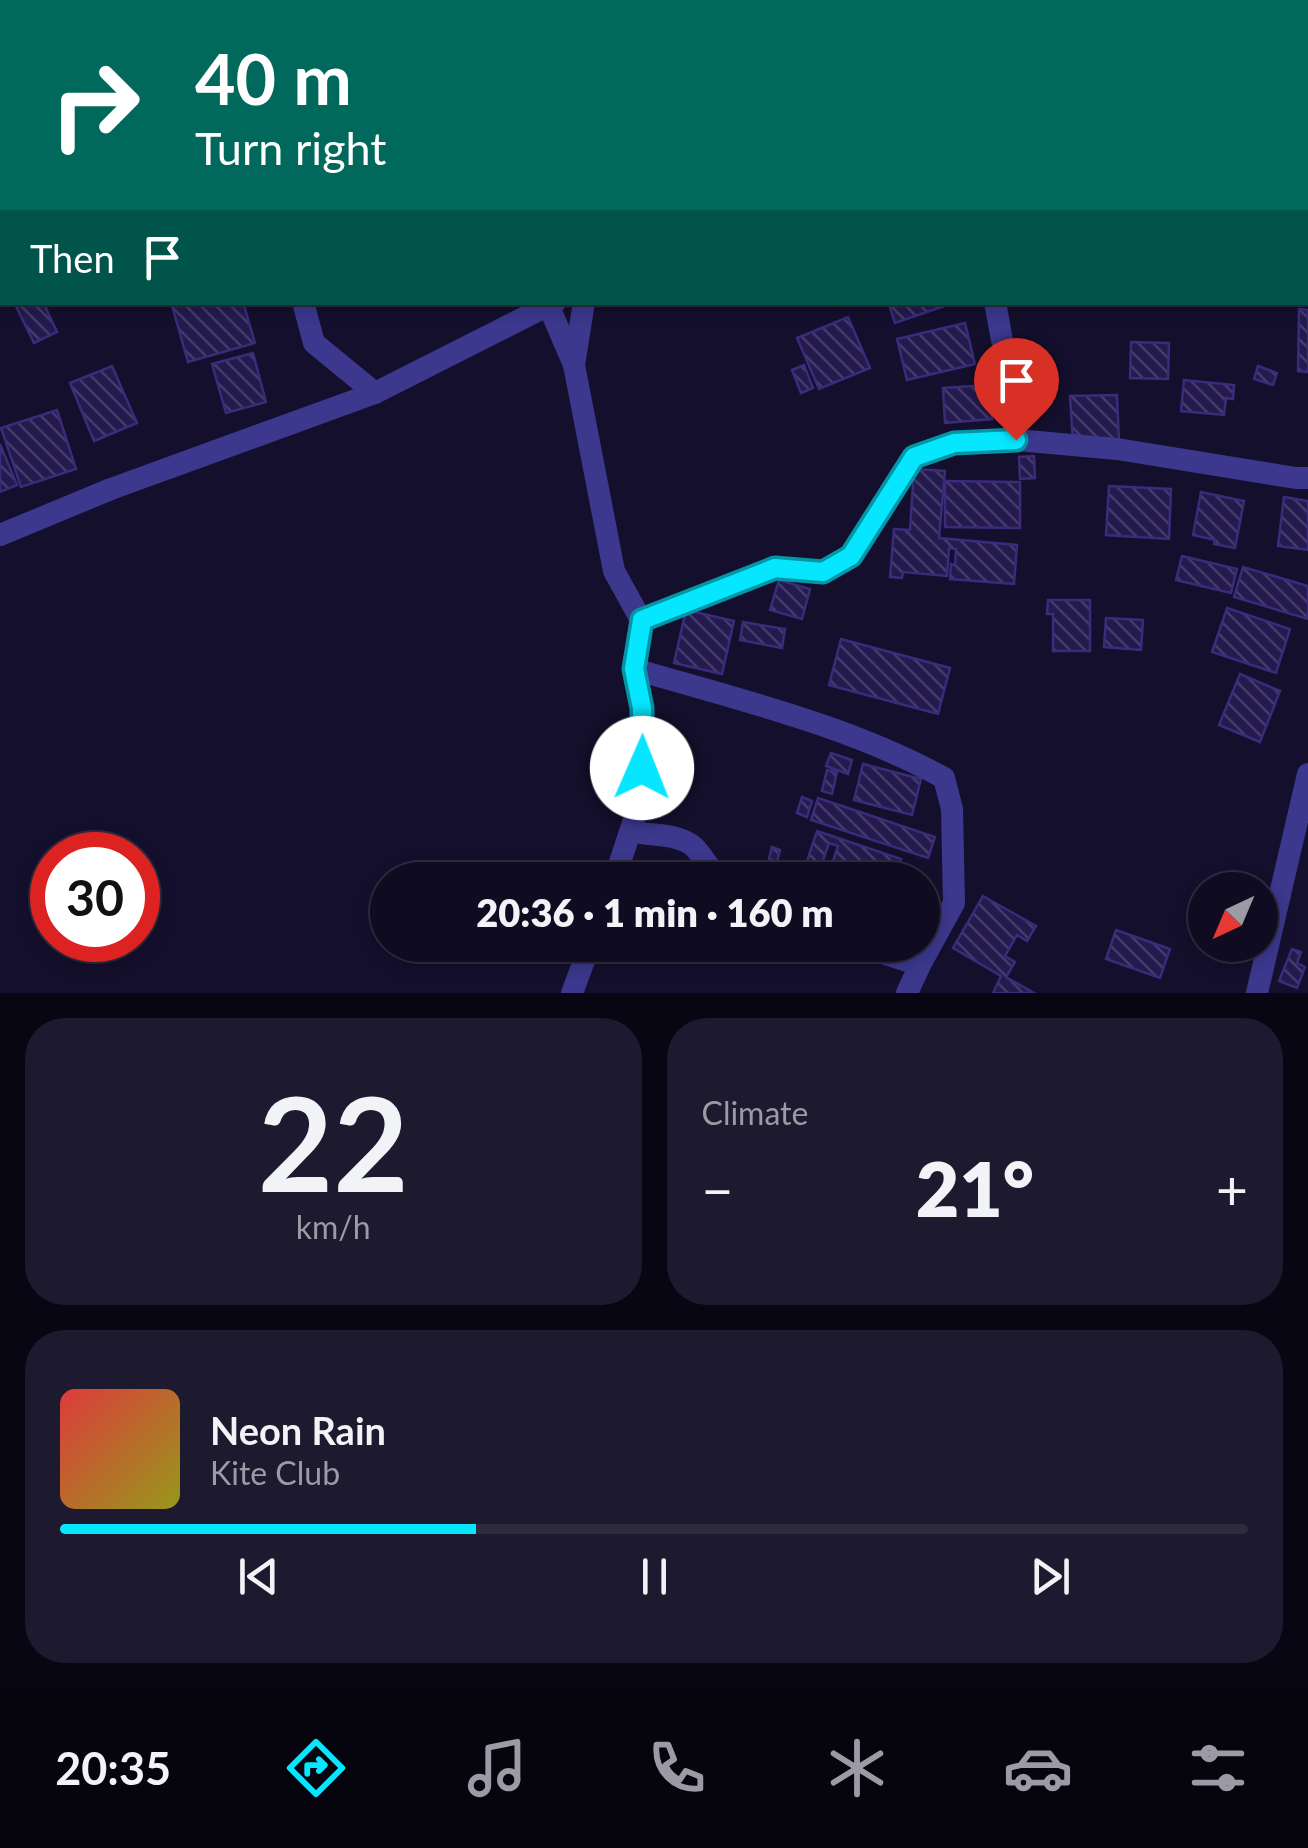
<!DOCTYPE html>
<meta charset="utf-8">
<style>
:root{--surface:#0f0b21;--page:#1d192e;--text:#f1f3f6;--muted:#9b9ba5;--line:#2f2b3f;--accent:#06e7ff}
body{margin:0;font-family:Lato,sans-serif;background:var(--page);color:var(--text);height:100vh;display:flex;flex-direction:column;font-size:38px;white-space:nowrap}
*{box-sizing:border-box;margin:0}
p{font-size:32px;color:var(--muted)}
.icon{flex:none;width:55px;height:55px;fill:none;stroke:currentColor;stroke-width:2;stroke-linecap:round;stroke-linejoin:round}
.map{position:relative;height:993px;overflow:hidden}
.side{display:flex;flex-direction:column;gap:25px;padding:25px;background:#080612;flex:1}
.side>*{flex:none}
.guide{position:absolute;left:0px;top:0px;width:1310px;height:305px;box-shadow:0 5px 15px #0003,0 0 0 2px var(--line);background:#00695c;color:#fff;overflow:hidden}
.needle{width:65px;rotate:224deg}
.tools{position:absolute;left:1188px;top:872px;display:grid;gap:20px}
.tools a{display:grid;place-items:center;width:90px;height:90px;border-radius:50%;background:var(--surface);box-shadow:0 5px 15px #0003,0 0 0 2px var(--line);font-size:50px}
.speed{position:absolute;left:30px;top:832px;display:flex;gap:20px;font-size:50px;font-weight:700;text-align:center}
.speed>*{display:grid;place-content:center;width:130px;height:130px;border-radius:50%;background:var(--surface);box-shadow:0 5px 15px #0003,0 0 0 2px var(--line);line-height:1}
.speed .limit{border:15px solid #d22;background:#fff;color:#111}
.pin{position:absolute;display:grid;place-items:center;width:85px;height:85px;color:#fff;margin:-102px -42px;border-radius:50% 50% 50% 0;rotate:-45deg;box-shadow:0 0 10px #0007}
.pin .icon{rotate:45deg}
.me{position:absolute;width:110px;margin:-55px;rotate:1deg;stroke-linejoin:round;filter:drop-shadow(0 0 8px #0008)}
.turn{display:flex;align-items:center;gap:35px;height:210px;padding:0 30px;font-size:45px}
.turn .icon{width:130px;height:130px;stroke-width:2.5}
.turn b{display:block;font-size:70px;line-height:85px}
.then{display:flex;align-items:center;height:95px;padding:0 30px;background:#0003;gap:20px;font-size:38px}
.big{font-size:75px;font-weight:800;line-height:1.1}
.side .widget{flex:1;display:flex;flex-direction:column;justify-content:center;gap:15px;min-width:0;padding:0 35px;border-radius:40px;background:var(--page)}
.side .dial{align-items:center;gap:0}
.dial b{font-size:130px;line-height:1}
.song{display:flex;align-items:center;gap:30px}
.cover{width:120px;height:120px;border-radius:15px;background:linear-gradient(135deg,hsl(0 70% 55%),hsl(60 70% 35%))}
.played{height:10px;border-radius:5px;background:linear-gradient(90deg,var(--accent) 35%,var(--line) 35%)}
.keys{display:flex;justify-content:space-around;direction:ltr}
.heat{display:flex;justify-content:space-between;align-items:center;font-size:55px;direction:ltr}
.side .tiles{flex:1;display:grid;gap:25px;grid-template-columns:1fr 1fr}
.widget:last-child{grid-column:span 2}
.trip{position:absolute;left:370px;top:862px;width:570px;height:100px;border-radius:50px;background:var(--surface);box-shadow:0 5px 15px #0003,0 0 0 2px var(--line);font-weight:800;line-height:100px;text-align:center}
.tab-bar{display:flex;height:160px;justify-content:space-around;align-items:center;background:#06040d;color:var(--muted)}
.tab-bar .icon{width:70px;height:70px}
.tab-bar .active{color:var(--accent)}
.tab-bar b{font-size:45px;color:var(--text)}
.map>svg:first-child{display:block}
.building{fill:url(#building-back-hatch);stroke:#3a2b7b;stroke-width:2.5}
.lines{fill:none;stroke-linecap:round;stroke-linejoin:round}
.minor{stroke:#3b388d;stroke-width:22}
.route-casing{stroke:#0496a6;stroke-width:25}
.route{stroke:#06e7ff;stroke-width:18}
</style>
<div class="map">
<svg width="1308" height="993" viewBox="0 0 1308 993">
<defs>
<pattern id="building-back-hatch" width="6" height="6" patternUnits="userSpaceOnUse" patternTransform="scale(2.5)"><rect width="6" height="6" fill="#241a4e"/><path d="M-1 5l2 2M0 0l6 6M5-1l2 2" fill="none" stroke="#433b69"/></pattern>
</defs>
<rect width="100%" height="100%" fill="#140f2c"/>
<!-- building -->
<g class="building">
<polygon points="977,0 1036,0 1037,2 978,2"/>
<polygon points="14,302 43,302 57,332 34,343"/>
<polygon points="171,302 243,302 255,343 188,362"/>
<polygon points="888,302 953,302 953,303 895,323"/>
<polygon points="1299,309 1308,310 1308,372 1298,371"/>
<polygon points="848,317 870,368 819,389 797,338"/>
<polygon points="965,323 975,364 907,380 897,339"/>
<polygon points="1131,342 1169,343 1168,379 1130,378"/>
<polygon points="253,353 266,402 226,413 212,364"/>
<polygon points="804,365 813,388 801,393 792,370"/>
<polygon points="112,366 137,423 94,441 70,383"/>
<polygon points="1258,366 1277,373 1273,385 1254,379"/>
<polygon points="1050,368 1053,387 1031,390 1029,371"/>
<polygon points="1184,380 1234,385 1233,399 1226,398 1224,415 1181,411"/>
<polygon points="989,385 992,419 945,423 943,388"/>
<polygon points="1117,395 1119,441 1073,443 1070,396"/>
<polygon points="57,410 76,469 21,487 1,428"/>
<polygon points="0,444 17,485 0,492"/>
<polygon points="1034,456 1035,478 1020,479 1019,457"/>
<polygon points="914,469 945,471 939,538 1017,545 1014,584 950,579 951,564 955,565 956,549 949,548 947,576 903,572 902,578 890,577 894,529 910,530"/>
<polygon points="945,481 1020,482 1020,528 945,527"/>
<polygon points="1109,486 1171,489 1169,539 1106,535"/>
<polygon points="1201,492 1244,501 1235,548 1214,544 1215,540 1193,535"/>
<polygon points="1284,497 1308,501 1308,550 1278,546"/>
<polygon points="1182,556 1237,569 1231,593 1176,580"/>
<polygon points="1243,567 1308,586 1308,619 1234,597"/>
<polygon points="779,580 810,589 802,619 770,610"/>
<polygon points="1048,600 1090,600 1090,651 1053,651 1053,614 1047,614"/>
<polygon points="1227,608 1290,629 1276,673 1212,652"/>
<polygon points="686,610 734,621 722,674 674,663"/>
<polygon points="1106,618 1143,620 1141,650 1104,647"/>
<polygon points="743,622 785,629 782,648 740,640"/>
<polygon points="841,639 950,668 938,714 829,685"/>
<polygon points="1240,674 1280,691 1260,742 1219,725"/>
<polygon points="831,753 852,760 848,774 826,766"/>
<polygon points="863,764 921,779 912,815 854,800"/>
<polygon points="827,770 837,772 832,794 822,791"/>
<polygon points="802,797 812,801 807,817 797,813"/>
<polygon points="818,798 935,837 928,858 811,820"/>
<polygon points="817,831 901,859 894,880 827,879 838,846 829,843 817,878 803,873"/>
<polygon points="772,847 780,850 777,862 769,859"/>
<polygon points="983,896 1036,926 1027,941 1017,935 1005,956 1015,962 1006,977 1034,993 993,993 1001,976 953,948"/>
<polygon points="1116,930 1170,949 1160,978 1106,959"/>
<polygon points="1292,949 1301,952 1297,963 1305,967 1297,988 1279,981"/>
</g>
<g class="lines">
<!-- minor -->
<g class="minor">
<polyline points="410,0 411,2"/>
<polyline points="961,0 961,2"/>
<polyline points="0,166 2,166"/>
<polyline points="303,302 314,343 375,393"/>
<polyline points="547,302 574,365 614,571 641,620 634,669 643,709 641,799 614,880"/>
<polyline points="995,302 1011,389 1016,440"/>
<polyline points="574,365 584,302"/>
<polyline points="0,535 111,489 375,393 555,302"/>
<polyline points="641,620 775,568 823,573 851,555 914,457 954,443 1016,440 1117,449 1296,478 1308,478"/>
<path d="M634,669c103,30 216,57 310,109l8,31 2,94 -34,62 -13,28"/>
<path d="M630,832c19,3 49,1 64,15 10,10 16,23 26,33"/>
<polyline points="857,945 920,965"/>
<polyline points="572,993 590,945"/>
<polyline points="1257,993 1308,774"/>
</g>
</g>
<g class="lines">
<!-- route casing -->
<g class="route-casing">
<polyline id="route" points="642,768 642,708 634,669 642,620 775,568 823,572 851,556 914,457 954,443 1016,440"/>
</g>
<!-- route -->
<use href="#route" class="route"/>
</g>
</svg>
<div class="tools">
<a><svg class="needle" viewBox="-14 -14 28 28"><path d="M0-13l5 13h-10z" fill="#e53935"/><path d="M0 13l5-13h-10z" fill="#9b9ba5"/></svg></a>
</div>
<div class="speed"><div class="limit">30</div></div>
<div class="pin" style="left:1016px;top:440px;background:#d93025"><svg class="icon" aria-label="arrive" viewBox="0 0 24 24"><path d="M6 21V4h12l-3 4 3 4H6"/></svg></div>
<svg class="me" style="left:642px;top:768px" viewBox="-20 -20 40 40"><circle r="19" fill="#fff"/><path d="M0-13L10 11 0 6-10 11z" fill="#06e7ff"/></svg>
<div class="trip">20:36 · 1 min · 160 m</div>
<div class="guide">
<div class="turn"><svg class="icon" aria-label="right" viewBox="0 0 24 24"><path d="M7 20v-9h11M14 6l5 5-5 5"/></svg><div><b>40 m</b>Turn right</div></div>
<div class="then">Then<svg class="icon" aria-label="arrive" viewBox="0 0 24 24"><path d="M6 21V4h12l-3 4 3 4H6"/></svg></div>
</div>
</div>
<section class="side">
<div class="tiles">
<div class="widget dial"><b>22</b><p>km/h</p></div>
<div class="widget"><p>Climate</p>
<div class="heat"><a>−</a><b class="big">21°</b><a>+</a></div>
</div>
<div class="widget">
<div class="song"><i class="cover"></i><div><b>Neon Rain</b><p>Kite Club</p></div></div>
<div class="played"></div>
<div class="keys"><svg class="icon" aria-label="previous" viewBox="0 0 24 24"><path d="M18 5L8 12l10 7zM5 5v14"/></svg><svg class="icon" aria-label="pause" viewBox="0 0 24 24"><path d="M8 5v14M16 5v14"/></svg><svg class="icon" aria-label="next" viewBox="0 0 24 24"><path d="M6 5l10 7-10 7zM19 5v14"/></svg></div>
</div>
</div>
</section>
<nav class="tab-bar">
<b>20:35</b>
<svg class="icon active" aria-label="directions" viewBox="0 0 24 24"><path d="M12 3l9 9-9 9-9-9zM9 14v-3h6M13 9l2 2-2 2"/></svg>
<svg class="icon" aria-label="music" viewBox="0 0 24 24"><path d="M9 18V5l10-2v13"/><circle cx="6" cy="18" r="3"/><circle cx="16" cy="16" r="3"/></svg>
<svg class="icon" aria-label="phone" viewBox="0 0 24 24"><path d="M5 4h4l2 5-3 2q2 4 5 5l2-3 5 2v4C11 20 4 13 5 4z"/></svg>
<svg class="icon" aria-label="climate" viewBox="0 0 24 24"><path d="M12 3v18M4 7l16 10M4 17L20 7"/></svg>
<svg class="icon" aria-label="car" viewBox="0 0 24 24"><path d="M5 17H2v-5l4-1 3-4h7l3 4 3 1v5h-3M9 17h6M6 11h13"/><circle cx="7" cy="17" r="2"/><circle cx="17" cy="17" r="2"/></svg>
<svg class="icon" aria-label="filters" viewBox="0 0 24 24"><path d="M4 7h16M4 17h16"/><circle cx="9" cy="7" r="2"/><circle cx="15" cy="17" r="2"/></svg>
</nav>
